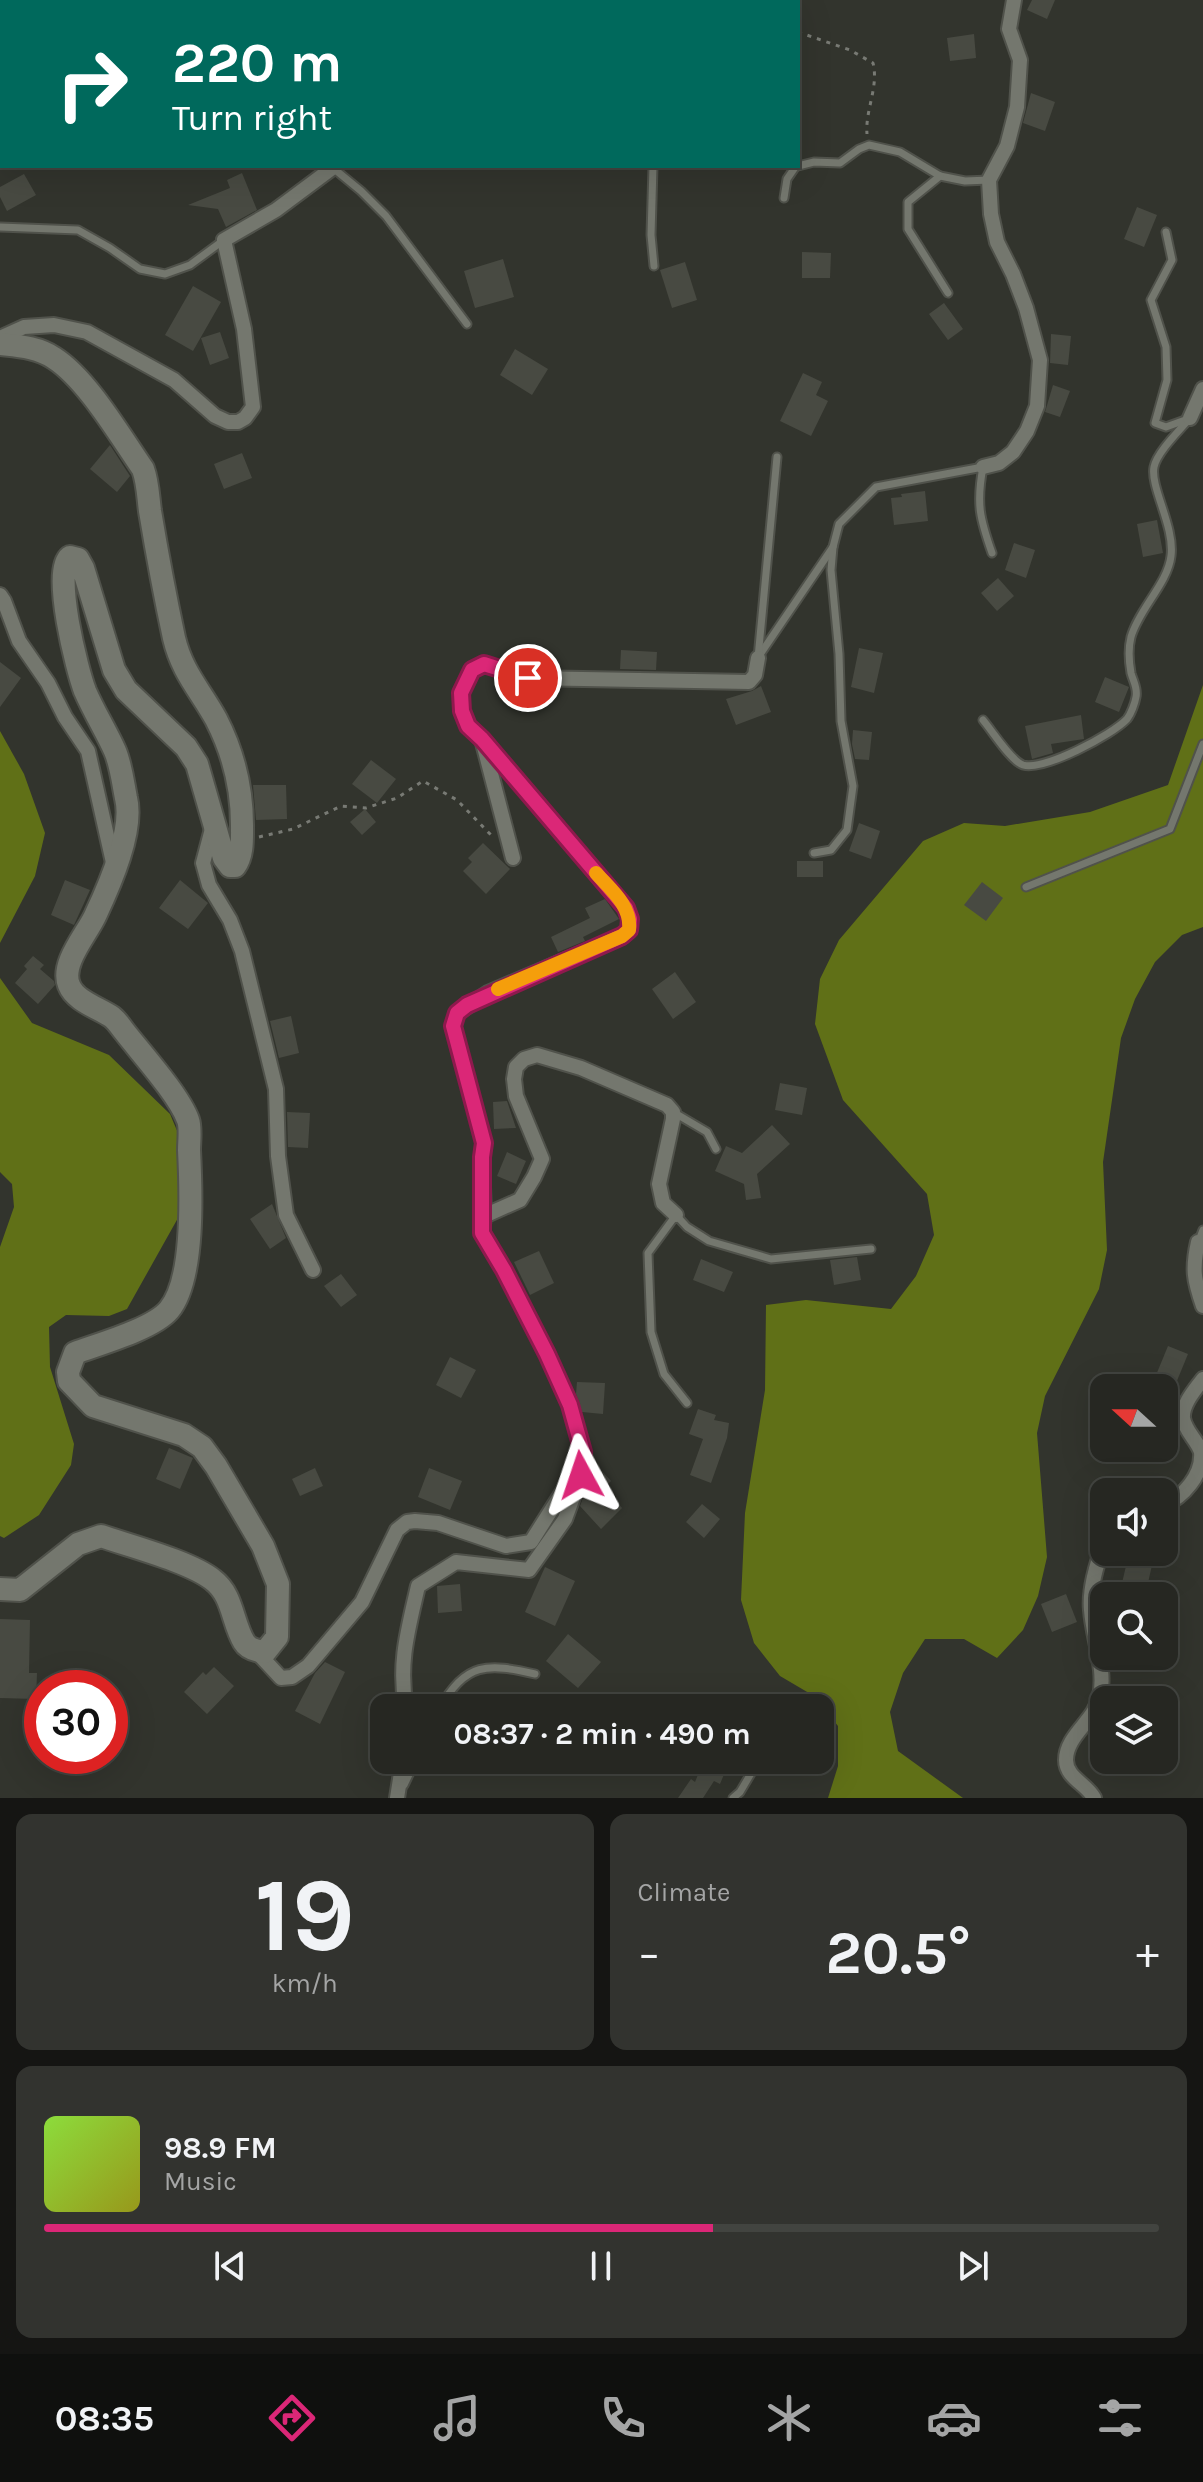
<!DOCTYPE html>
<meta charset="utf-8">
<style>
:root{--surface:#262722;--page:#32332f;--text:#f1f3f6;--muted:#a4a5a5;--line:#424440;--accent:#db2777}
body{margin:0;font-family:Karla,sans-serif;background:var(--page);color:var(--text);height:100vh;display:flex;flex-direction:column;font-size:30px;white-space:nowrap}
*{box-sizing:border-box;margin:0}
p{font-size:26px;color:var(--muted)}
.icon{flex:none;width:44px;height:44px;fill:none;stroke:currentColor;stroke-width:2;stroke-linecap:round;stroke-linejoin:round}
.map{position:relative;height:1798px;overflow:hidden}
.drawer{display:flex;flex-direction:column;gap:16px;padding:16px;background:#151513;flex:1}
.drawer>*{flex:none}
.hud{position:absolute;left:0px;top:0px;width:800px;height:168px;box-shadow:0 8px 32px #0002,0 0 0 2px var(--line);background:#00695c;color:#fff;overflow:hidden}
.needle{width:52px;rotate:291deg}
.controls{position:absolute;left:1090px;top:1374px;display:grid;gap:16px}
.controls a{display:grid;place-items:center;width:88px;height:88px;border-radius:16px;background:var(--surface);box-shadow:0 8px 32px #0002,0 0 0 2px var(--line);font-size:40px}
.speed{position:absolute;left:24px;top:1670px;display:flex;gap:16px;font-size:40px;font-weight:700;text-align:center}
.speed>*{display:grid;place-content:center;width:104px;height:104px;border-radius:50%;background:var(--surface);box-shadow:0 8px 32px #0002,0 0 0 2px var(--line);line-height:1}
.speed .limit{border:12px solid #d22;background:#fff;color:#111}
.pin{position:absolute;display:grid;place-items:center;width:68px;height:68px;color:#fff;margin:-34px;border:4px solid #fff;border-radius:50%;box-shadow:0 2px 8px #0007}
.me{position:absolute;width:88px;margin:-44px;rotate:355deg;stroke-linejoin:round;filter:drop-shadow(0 0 6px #0008)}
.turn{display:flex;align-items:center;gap:28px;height:168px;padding:0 40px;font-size:36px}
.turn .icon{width:104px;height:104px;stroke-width:2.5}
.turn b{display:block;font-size:56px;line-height:68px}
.big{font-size:60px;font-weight:700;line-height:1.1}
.drawer .tile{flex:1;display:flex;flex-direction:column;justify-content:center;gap:12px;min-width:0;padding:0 28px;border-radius:16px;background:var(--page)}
.drawer .dial{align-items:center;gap:0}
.dial b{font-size:104px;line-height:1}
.song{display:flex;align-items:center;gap:24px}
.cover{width:96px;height:96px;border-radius:12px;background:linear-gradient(135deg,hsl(90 70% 55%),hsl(60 70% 35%))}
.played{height:8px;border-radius:4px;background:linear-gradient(90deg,var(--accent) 60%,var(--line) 60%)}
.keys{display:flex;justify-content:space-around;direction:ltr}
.heat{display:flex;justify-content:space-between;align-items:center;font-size:44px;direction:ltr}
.drawer .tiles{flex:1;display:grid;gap:16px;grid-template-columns:1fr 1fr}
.tile:last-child{grid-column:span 2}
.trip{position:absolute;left:370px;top:1694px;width:464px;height:80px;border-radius:16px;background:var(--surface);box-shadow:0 8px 32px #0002,0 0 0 2px var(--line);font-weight:700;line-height:80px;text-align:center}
.tab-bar{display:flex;height:128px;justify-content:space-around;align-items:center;background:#0f100e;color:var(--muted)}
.tab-bar .icon{width:56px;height:56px}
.tab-bar .active{color:var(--accent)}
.tab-bar b{font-size:36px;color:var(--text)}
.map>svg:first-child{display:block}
.forest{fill:#607017}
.building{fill:#484a42}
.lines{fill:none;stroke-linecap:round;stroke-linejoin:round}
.lane-casing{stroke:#50524b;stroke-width:11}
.street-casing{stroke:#50524b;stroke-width:18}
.secondary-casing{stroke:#50524b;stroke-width:26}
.path{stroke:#787a74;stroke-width:3;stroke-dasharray:4 6;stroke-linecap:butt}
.lane{stroke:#74776e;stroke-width:7}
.street{stroke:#74776e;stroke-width:14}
.secondary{stroke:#74776e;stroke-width:22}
.route-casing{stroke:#8e194d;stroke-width:20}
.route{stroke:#db2777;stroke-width:14}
.slow{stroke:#f59e0b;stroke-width:14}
</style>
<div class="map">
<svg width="1203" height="1798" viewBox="0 0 1203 1798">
<rect width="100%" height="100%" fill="#32342d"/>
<!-- forest -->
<g class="forest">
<polygon points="1203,685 1203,927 1182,935 1155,962 1135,999 1121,1038 1103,1162 1107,1250 1099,1289 1045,1396 1037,1433 1047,1557 1038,1596 1023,1630 997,1658 964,1639 925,1639 903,1673 890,1712 898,1751 963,1798 828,1798 838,1766 838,1726 814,1696 780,1676 754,1643 741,1600 745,1513 765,1390 766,1305 806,1300 891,1309 916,1276 934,1235 927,1194 843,1100 815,1024 820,979 839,940 923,841 964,823 1005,826 1090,812 1168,785"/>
<polygon points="0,731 24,774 45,833 35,876 0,943"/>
<polygon points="0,978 32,1023 109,1055 170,1114 189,1159 178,1218 127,1309 109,1316 66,1315 49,1327 50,1367 74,1444 71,1465 39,1515 4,1538 0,1536 0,1247 14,1207 12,1184 0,1172"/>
</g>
<!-- building -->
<g class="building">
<polygon points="1032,0 1055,0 1047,19 1027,10"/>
<polygon points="974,34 976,58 950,61 947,38"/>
<polygon points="1031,93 1055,102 1045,131 1023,123"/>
<polygon points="242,173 257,210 226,227 218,209 188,205 230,188 227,180"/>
<polygon points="24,174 36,195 7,211 0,197 0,187"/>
<polygon points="1137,207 1157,215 1144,247 1124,239"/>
<polygon points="802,252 831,253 830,278 802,278"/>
<polygon points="503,259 514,297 475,308 464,271"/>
<polygon points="685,262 697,300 672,308 660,270"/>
<polygon points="193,286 221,302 193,351 165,335"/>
<polygon points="944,303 963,329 948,340 929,314"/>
<polygon points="220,332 229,358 210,365 201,338"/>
<polygon points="1051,334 1071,336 1068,365 1050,363"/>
<polygon points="515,349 548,369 532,395 500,375"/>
<polygon points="803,373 822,382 816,395 828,401 811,436 780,421"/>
<polygon points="1053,385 1070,391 1060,417 1045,412"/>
<polygon points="110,445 130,476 117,492 90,469"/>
<polygon points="242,453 252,478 224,489 214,464"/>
<polygon points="925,491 928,521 894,525 891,498 902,497 901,494"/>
<polygon points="1157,520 1163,553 1143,557 1137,524"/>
<polygon points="1014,543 1035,550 1026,578 1005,570"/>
<polygon points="998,578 1014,596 997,611 981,593"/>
<polygon points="859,648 883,653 874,693 851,687"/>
<polygon points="621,650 657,652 656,670 620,669"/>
<polygon points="0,662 21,678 0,707"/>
<polygon points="1105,677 1129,687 1119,712 1095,702"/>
<polygon points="761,686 771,712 736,725 726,699 752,691"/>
<polygon points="1081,715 1084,739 1051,744 1053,753 1032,759 1025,726"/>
<polygon points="853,730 872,732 869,760 855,759 852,744"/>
<polygon points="371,760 396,779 377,803 352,784"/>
<polygon points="253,785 286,785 287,819 256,820"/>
<polygon points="365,809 376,822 362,835 350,822"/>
<polygon points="859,823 880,831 871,859 849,851"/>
<polygon points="483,843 510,869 486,894 463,871 472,862 468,858"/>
<rect x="797" y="861" width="26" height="16"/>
<polygon points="65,880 90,890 74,925 51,915"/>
<polygon points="180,880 208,903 188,929 159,908"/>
<polygon points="982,882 1003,898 986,921 964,905"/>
<polygon points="605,899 619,919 583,937 585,941 558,952 551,937 590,918 585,908"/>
<polygon points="33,956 44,965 40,969 54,981 55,985 38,1004 15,983 27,969 24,966"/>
<polygon points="675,972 696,1002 673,1019 652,989"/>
<polygon points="291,1016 299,1053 279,1058 270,1021"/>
<polygon points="780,1083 807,1088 802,1115 775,1110"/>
<polygon points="507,1101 516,1128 494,1129 493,1102"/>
<polygon points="287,1112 310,1113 308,1148 288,1147"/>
<polygon points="772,1125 790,1144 757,1174 761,1198 746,1200 744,1184 715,1171 726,1146 742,1153"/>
<polygon points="507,1152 526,1161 516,1184 497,1176"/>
<polygon points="272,1204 286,1238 270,1249 250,1219"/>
<polygon points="539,1251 554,1283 530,1295 514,1262"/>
<polygon points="857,1257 861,1280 834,1285 830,1260"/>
<polygon points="701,1259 733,1272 724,1292 693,1280"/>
<polygon points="341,1274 357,1295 341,1307 324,1286"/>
<polygon points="1168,1346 1188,1354 1174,1388 1154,1380"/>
<polygon points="450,1357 476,1370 461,1398 436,1385"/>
<polygon points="577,1382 605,1383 603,1414 582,1412 576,1394"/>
<polygon points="698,1409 716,1415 714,1420 729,1423 727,1438 711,1483 690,1475 703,1439 689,1434"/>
<polygon points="169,1448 193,1458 180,1489 156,1479"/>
<polygon points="315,1468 323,1486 300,1496 292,1479"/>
<polygon points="429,1468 462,1481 450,1510 418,1497"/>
<polygon points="602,1471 611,1481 604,1488 622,1508 601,1529 580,1506 588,1484"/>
<polygon points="702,1504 720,1519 704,1538 686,1522"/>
<polygon points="1139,1552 1155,1552 1145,1596 1119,1596 1129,1553 1138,1555"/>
<polygon points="545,1567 575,1581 555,1626 525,1612"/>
<polygon points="460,1584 462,1611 438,1613 437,1586"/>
<polygon points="1066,1594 1077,1622 1052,1632 1041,1604"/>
<polygon points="0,1619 30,1620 29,1673 37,1673 36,1699 0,1698"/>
<polygon points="568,1634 601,1662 578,1688 546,1661"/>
<polygon points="325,1662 345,1672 320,1724 295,1711 315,1673"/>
<polygon points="214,1667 234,1686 207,1714 184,1692 203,1672 206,1675"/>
<polygon points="704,1760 730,1760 720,1784 714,1781 703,1798 678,1798 691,1779 695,1782"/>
</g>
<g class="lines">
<!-- lane casing -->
<g class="lane-casing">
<g id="lane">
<polyline points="228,0 230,2"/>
<polyline points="120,2 122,0"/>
<polyline points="709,2 710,0"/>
<polyline points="653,166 651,235 654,266"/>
<polyline points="798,166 814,162 840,163 859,149 869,145 900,152 940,176 965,181 989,180"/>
<polyline points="333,168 361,191 386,216 467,324"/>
<polyline points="940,176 908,202 908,229 948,293"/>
<polyline points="784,198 787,179 796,166"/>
<polyline points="0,227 78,230 110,248 140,269 165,274 190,265 224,240"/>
<polyline points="1166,232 1172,260 1151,300 1166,347 1167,380 1155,423 1166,427 1188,419"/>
<polyline points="759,656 833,547"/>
<polyline points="758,658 777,457"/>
<path d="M983,720c10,12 28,41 40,45 21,6 89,-30 104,-46 4,-5 8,-16 9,-22 2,-9 -3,-16 -5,-24 -2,-11 -3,-24 0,-36 8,-28 37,-54 40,-81 4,-29 -21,-69 -17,-89 3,-15 26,-37 36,-49"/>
<path d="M814,853l17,-3 16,-20 6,-44 -12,-65 -2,-67 -8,-84 2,-23 6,-23 37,-37 107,-20c-7,37 -3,52 9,86"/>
<polyline points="1026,887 1170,829 1203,744"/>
<polyline points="673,1112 707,1132 716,1149"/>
<polyline points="1198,1243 1203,1230"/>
<polyline points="687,1403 664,1374 651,1332 648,1253 676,1215 687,1227 709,1241 771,1259 871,1249"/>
<path d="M440,1708c25,-46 48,-45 95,-34"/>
<polyline points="404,1785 416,1760"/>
<polyline points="733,1798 740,1792 756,1765"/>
</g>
</g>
<!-- street casing -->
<g class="street-casing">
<g id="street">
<polyline points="287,0 288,2"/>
<polyline points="604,0 606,2"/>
<polyline points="521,2 524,0"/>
<polyline points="0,338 24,327 54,325 87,332 174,380 215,416 228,422 238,422 245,418 253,407 244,329 224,240 276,210 335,166"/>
<polyline points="1190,418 1203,389"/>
<polyline points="983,467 999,463 1013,452 1027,431 1037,406 1040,360 1026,308 1013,274 997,242 991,214 989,180 1007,146 1017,107 1020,60 1009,29 1014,0"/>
<polyline points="0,595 4,601 19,641 48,683 65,717 88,751 114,867"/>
<polyline points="483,743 513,858"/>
<polyline points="213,825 203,863 209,885 230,920 242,951 276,1089 278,1156 286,1215 313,1270"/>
<polyline points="484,1216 482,1157 484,1143 453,1026 457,1013 488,993 622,936 629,930 630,919 626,908 482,739 468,726 462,711 461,693 472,670 484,664 528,678 749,682 755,675 758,658"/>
<path d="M1198,1242c-6,27 -4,38 5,64"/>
<path d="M1164,1505c19,-8 39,-30 37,-53 -4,-12 -16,-21 -18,-34 -1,-14 12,-28 20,-39"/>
<polyline points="256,1651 281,1678 292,1677 308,1666 362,1602 397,1530 407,1522 415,1521 438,1523 506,1546 531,1542 569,1482 583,1452 570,1405 547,1354 504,1270 482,1233 484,1216 520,1200 534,1177 542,1159 516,1096 514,1079 516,1067 524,1059 537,1055 581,1068 667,1105 673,1112 673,1119 659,1184 663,1203 676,1215"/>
<path d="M406,1708c-8,-45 2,-78 12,-122l38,-24 73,8 36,-51 16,-44"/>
<polyline points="397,1798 403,1760"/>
<path d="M1094,1798c-7,-14 -28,-20 -28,-38 0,-25 30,-40 34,-64 6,-27 -7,-58 -9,-86 -2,-20 6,-47 13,-66"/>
</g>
</g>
<!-- secondary casing -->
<g class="secondary-casing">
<path id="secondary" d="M0,344c18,2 38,3 54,14 33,21 66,78 89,111 5,14 5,27 7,42 7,42 15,85 24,127 8,34 26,52 42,81 17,33 26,69 26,106 0,14 1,30 -7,41h-5l-6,-8 -27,-94 -11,-17 -60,-57 -12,-20 -31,-102 -5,-9 -8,-2c-18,14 7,113 15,134 9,21 21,40 30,60 6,14 8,32 11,47 8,32 -16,86 -30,116 -8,19 -36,49 -27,71 6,16 30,23 43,32 5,4 8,9 12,14 17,22 55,64 64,89 3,8 1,21 1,30 2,39 6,129 -20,160 -16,19 -70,34 -94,43l-7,19 1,9 24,25 91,29 18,12 14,19 47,80 15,38 -1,53 -12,15c-8,-1 -17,-3 -21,-10 -12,-20 -11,-47 -31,-62 -22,-18 -83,-34 -112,-44l-23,8 -58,46 -20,-1"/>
</g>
<!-- path -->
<g class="path">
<path d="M798,32l52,18 23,13c6,24 -8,47 -6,71"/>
<polyline points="259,837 293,829 341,806 366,808 397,798 423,781 457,800 491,835"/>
</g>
<!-- lane -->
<use href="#lane" class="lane"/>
<!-- street -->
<use href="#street" class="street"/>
<!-- secondary -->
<use href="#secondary" class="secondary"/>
</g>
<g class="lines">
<!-- route casing -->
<g class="route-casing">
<polyline id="route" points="528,678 484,664 472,670 461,693 462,711 468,726 482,739 626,908 630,919 629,930 622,936 467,1005 457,1013 453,1026 484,1143 482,1157 482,1233 504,1270 547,1354 570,1405 583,1452 581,1475"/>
</g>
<!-- route -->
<use href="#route" class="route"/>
<!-- slow -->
<path class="slow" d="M498,989l124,-53 7,-6c3,-24 -19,-41 -33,-57"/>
</g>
</svg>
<div class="controls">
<a><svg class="needle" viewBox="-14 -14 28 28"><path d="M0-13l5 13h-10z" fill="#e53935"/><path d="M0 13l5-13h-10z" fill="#a4a5a5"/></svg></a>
<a><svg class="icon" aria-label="sound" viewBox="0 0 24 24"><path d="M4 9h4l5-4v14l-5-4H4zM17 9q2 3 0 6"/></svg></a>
<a><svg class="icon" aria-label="search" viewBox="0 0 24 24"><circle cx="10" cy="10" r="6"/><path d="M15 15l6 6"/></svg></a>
<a><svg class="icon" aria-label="layers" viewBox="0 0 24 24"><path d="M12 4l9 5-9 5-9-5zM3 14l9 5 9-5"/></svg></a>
</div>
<div class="speed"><div class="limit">30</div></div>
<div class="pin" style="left:528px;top:678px;background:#d93025"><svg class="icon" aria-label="arrive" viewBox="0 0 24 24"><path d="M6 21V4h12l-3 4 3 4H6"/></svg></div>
<svg class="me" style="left:581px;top:1475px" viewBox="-20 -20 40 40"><path d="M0-17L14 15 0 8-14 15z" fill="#db2777" stroke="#fff" stroke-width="4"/></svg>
<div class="trip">08:37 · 2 min · 490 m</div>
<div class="hud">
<div class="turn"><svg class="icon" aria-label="right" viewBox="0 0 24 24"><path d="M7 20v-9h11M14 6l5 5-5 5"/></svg><div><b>220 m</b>Turn right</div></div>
</div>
</div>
<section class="drawer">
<div class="tiles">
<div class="tile dial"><b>19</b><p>km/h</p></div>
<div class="tile"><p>Climate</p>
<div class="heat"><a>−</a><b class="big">20.5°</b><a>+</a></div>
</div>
<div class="tile">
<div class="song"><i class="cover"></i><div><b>98.9 FM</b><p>Music</p></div></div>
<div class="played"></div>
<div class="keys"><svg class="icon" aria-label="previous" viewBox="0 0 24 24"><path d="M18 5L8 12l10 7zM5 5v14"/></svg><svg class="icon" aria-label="pause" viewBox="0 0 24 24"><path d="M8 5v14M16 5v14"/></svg><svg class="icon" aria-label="next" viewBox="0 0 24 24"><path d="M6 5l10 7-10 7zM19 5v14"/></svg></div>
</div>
</div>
</section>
<nav class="tab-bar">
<b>08:35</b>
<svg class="icon active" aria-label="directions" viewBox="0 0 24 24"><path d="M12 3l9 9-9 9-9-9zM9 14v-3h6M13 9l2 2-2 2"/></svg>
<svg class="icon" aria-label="music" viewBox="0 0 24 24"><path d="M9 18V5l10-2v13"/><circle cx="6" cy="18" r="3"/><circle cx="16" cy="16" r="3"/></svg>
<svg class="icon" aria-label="phone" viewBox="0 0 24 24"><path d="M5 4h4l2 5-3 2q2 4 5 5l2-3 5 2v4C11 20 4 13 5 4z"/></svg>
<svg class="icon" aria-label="climate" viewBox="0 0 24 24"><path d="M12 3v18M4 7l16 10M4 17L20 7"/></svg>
<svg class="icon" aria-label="car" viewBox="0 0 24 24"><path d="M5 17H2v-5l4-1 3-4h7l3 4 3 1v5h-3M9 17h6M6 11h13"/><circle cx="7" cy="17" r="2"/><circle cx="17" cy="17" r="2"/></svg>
<svg class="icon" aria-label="filters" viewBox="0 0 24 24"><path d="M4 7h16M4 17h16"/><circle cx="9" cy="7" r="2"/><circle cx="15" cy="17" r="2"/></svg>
</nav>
